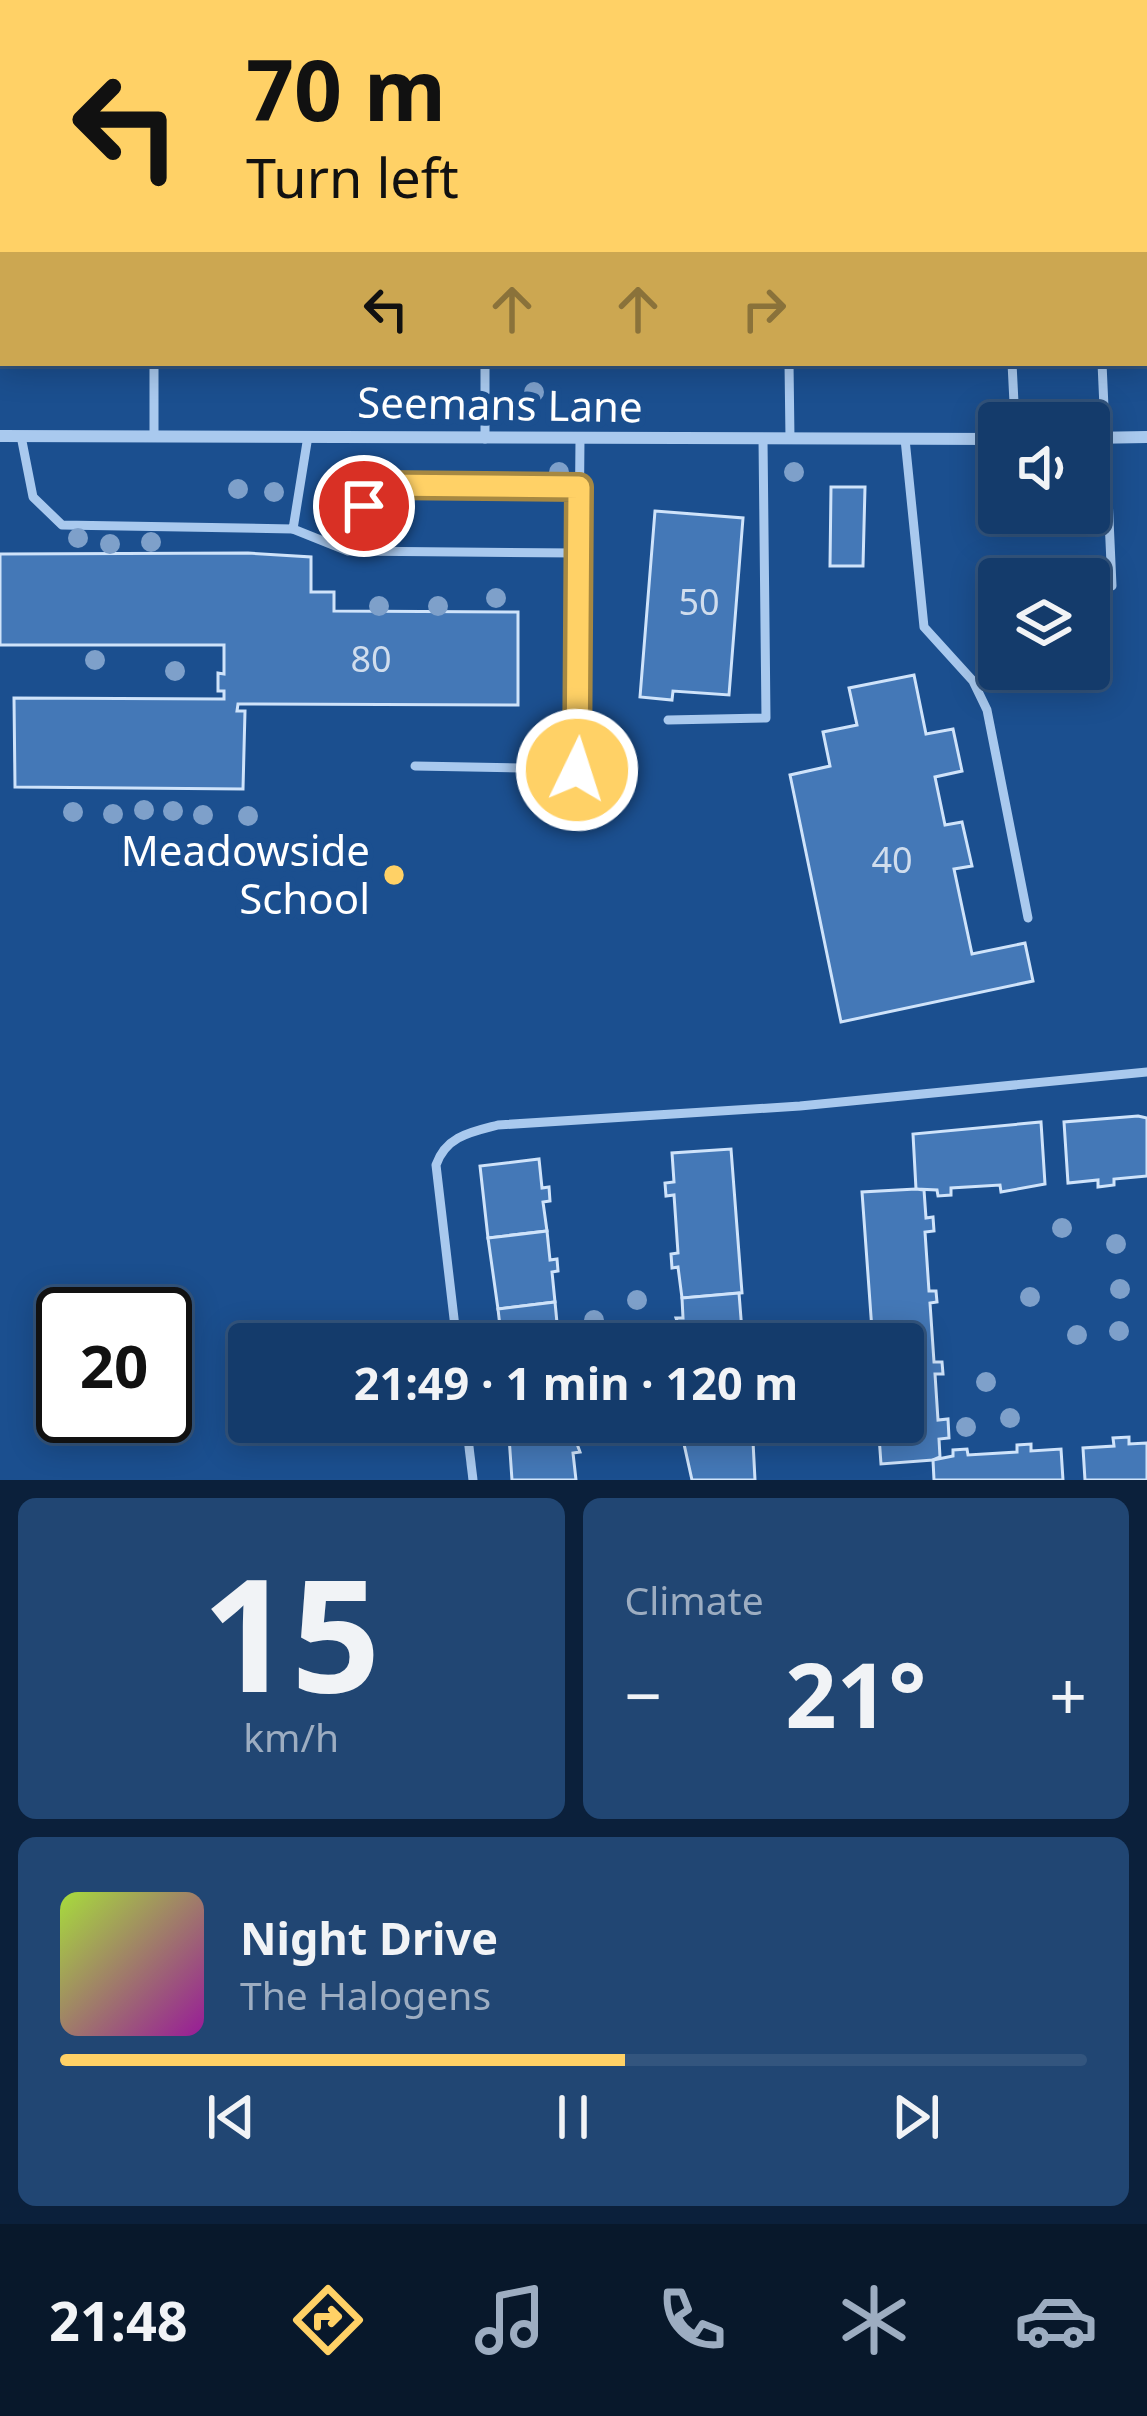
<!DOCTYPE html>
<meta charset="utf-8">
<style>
:root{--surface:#143b6b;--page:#214673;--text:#f1f3f6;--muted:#9dadc1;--line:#33557e;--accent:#ffd166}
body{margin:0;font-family:"Noto Sans",sans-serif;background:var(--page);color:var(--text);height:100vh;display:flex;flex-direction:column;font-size:45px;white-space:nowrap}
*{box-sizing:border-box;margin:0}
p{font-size:39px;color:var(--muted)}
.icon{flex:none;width:66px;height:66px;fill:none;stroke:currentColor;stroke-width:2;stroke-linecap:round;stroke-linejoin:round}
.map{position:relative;height:1480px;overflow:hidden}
.details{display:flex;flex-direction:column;gap:18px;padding:18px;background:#0b203b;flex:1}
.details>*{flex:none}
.hud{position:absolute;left:0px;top:0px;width:1149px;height:366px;box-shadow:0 6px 30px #0003,0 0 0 3px var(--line);background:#ffd166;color:#111;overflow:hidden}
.buttons{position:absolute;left:978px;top:402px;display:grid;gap:24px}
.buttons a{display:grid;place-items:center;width:132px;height:132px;border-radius:12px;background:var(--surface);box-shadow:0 6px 30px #0003,0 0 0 3px var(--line);font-size:60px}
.speed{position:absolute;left:36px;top:1287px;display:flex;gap:24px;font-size:60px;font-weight:700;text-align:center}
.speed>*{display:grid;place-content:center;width:156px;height:156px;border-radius:50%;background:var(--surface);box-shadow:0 6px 30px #0003,0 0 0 3px var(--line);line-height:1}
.speed .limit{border:6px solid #111;border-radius:18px;background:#fff;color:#111}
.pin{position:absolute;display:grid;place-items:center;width:102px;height:102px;color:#fff;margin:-51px;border:6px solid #fff;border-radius:50%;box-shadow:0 3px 12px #0007}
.me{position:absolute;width:132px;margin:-66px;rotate:4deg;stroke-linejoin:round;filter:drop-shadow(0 0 9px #0008)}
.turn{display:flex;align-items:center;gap:42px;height:252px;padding:0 48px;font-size:54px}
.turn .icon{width:156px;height:156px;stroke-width:2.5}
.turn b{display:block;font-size:84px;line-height:102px}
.lanes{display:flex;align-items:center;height:114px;padding:0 48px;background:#0003;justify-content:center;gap:60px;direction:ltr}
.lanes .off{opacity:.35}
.big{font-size:90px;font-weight:700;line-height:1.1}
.details .tile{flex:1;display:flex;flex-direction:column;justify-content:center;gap:18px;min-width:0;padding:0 42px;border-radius:18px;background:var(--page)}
.details .dial{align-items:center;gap:0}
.dial b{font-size:156px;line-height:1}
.song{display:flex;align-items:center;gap:36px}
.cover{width:144px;height:144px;border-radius:18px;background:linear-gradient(135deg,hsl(80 70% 55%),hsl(300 70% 35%))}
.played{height:12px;border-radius:6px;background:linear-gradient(90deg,var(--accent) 55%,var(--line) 55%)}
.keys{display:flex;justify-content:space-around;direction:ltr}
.heat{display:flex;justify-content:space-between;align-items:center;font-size:66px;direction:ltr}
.details .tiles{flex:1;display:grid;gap:18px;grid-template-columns:1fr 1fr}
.tile:last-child{grid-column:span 2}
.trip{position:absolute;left:228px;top:1323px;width:696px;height:120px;border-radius:12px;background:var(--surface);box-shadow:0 6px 30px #0003,0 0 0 3px var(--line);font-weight:700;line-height:120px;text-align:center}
.tabs{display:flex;height:192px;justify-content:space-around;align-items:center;background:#08182b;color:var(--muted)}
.tabs .icon{width:84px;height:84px}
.tabs .on{color:var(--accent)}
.tabs b{font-size:54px;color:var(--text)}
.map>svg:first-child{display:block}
.building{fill:#4478b7;stroke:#cfe3fa;stroke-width:3}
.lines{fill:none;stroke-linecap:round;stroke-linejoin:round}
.lane{stroke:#a9c9ee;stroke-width:9}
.street{stroke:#a9c9ee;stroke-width:12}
.tree{fill:#7ea0ca}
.route-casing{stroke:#a68842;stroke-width:30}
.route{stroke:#ffd166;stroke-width:21}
.poi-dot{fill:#ffd166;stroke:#1b4f8f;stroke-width:4.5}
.labels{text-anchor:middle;stroke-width:12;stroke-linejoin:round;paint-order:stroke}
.number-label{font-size:36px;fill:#d0dded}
.street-label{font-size:42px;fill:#fff;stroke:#1b4f8f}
.poi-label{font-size:42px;fill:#fff;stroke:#1b4f8f;text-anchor:end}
</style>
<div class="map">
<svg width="1147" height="1480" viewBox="0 0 1147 1480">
<rect width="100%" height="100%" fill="#1b4f8f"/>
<!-- building -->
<g class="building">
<rect x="466" y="0" width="297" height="3"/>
<polygon points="831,487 865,487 863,566 830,566"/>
<polygon points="655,511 743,518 729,695 673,691 672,700 640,697"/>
<polygon points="248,553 311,557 311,592 334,592 334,611 518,612 518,705 238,704 237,711 245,711 243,789 15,787 14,698 224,699 224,691 218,691 218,673 224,674 224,645 0,645 0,554"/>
<polygon points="914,675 926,734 953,729 962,771 935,777 945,825 962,822 972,866 954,869 972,954 1025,943 1033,981 841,1022 790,775 830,766 823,732 857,725 849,688"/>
<polygon points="1138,1116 1147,1118 1147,1176 1114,1179 1114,1185 1098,1187 1098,1180 1068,1183 1064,1122"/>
<polygon points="1041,1122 1045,1184 1001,1192 1000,1185 951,1188 951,1195 938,1196 937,1190 916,1189 913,1134"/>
<polygon points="731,1149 742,1293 682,1298 678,1267 672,1268 671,1254 678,1253 674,1195 666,1196 665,1183 674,1182 672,1153"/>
<polygon points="539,1159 542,1188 549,1187 550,1201 543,1202 547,1231 488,1238 480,1166"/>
<polygon points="916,1189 924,1190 926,1218 933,1217 934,1231 925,1232 929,1291 936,1291 937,1302 930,1303 934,1362 942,1362 943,1374 935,1374 938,1420 948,1419 949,1438 939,1439 940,1457 933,1460 881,1464 878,1422 903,1422 903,1344 873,1344 862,1192"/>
<polygon points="547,1231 550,1260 557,1259 558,1271 552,1272 555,1302 498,1309 488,1238"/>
<polygon points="739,1293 743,1344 685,1344 676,1318 683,1318 682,1298"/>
<polygon points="555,1302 557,1323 564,1322 566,1335 559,1336 560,1344 502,1344 498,1309"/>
<polygon points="508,1422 569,1422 580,1452 573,1453 576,1480 512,1480"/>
<polygon points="688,1422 752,1422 755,1480 692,1480 682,1435 692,1434"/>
<polygon points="1129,1437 1129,1444 1147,1443 1147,1480 1085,1480 1083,1448 1114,1446 1113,1438"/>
<polygon points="1031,1444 1031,1451 1061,1449 1063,1480 934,1480 933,1460 953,1456 953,1450 967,1449 968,1455 1017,1452 1017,1445"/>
</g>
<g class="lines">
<!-- lane -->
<g class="lane">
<polyline points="436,0 436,3"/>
<polyline points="791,0 791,3"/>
<polyline points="1146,96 1147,96"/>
<polyline points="789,363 790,439"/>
<polyline points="1012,363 1015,423"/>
<polyline points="1102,363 1112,586"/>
<polyline points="21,436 33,497 62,525 293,529 308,436"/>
<polyline points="154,436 154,363"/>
<polyline points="485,439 485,363"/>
<polyline points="905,439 924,627 973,681 987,710 1028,918"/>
<polyline points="293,529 348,551 577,553"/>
<path d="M363,551c-1,-25 -6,-52 19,-66l197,2"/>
<polyline points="668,720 766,718 763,439"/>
<polyline points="415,766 577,769 580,439"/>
<path d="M457,1344l-21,-179c10,-29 35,-33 62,-40l302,-19 347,-34"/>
<polyline points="466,1422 473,1480"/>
</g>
<!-- street -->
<g class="street">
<polyline points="0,436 999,439"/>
<polyline points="1089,438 1147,437"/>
</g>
</g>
<!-- trees -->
<g class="tree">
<circle cx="534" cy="392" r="10"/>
<circle cx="559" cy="472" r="10"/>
<circle cx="794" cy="472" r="10"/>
<circle cx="238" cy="489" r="10"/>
<circle cx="499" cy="491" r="10"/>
<circle cx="274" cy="492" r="10"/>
<circle cx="78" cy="538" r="10"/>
<circle cx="151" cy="542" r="10"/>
<circle cx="110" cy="544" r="10"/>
<circle cx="496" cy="598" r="10"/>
<circle cx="379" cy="606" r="10"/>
<circle cx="438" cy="606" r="10"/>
<circle cx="95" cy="660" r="10"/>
<circle cx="175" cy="671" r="10"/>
<circle cx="144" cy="810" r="10"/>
<circle cx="173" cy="811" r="10"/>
<circle cx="73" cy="812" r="10"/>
<circle cx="113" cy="814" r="10"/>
<circle cx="203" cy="815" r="10"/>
<circle cx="248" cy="816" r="10"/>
<circle cx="1062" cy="1228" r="10"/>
<circle cx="1116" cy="1244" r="10"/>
<circle cx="1120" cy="1289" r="10"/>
<circle cx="1030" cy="1297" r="10"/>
<circle cx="637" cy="1300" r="10"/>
<circle cx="594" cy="1320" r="10"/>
<circle cx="1119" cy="1331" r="10"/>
<circle cx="1077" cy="1335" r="10"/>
<circle cx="986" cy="1382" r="10"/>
<circle cx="1010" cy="1418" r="10"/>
<circle cx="966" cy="1427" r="10"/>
</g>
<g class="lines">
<!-- route casing -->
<g class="route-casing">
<polyline id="route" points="364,506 382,485 579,487 577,770"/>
</g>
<!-- route -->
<use href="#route" class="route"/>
</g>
<!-- markers -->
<circle class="poi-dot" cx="394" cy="875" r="12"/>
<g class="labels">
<!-- number labels -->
<g class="number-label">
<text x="699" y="615">50</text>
<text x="371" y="672">80</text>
<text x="892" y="873">40</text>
</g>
<!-- street labels -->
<g class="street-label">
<text transform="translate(500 405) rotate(1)" y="15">Seemans Lane</text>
</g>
<!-- poi labels -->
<g class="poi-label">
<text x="370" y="866">Meadowside<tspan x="370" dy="48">School</tspan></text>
</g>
</g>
</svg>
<div class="buttons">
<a><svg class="icon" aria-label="sound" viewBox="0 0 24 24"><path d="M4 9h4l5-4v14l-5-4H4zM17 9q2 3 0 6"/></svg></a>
<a><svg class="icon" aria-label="layers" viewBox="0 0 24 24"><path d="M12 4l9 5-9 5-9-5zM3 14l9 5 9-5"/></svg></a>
</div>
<div class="speed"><div class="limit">20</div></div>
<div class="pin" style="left:364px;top:506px;background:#d93025"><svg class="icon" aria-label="arrive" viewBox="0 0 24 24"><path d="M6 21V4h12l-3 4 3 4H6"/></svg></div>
<svg class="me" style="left:577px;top:770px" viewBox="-20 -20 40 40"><circle r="17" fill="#ffd166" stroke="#fff" stroke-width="3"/><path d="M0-11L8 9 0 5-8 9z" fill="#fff"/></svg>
<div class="trip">21:49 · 1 min · 120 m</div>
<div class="hud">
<div class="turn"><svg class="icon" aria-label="left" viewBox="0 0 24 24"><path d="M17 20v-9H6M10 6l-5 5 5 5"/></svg><div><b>70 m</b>Turn left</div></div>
<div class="lanes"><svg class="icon" aria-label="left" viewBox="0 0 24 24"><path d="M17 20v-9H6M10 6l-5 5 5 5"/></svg><svg class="icon off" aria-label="ahead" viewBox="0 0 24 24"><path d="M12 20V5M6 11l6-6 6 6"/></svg><svg class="icon off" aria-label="ahead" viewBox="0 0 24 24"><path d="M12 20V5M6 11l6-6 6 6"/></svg><svg class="icon off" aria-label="right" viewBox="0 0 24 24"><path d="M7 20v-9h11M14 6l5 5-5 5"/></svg></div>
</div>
</div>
<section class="details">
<div class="tiles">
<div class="tile dial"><b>15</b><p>km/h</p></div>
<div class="tile"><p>Climate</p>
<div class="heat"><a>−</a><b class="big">21°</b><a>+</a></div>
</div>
<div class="tile">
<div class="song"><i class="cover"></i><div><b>Night Drive</b><p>The Halogens</p></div></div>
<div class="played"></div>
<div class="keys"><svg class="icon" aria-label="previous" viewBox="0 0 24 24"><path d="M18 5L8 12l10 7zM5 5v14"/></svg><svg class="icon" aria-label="pause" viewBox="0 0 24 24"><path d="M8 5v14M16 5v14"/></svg><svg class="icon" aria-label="next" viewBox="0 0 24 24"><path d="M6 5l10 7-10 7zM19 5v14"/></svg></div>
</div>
</div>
</section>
<nav class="tabs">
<b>21:48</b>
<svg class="icon on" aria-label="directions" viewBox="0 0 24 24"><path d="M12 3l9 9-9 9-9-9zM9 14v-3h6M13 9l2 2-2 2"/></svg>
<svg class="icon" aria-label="music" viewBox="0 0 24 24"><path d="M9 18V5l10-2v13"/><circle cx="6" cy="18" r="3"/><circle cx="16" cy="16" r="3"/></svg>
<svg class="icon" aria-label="phone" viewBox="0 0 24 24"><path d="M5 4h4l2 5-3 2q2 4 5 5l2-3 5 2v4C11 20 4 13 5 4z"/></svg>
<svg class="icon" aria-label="climate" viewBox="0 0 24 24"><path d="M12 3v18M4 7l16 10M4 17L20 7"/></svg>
<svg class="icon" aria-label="car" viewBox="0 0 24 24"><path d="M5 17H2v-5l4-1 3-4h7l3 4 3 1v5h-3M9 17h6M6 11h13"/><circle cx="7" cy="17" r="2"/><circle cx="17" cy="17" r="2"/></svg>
</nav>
